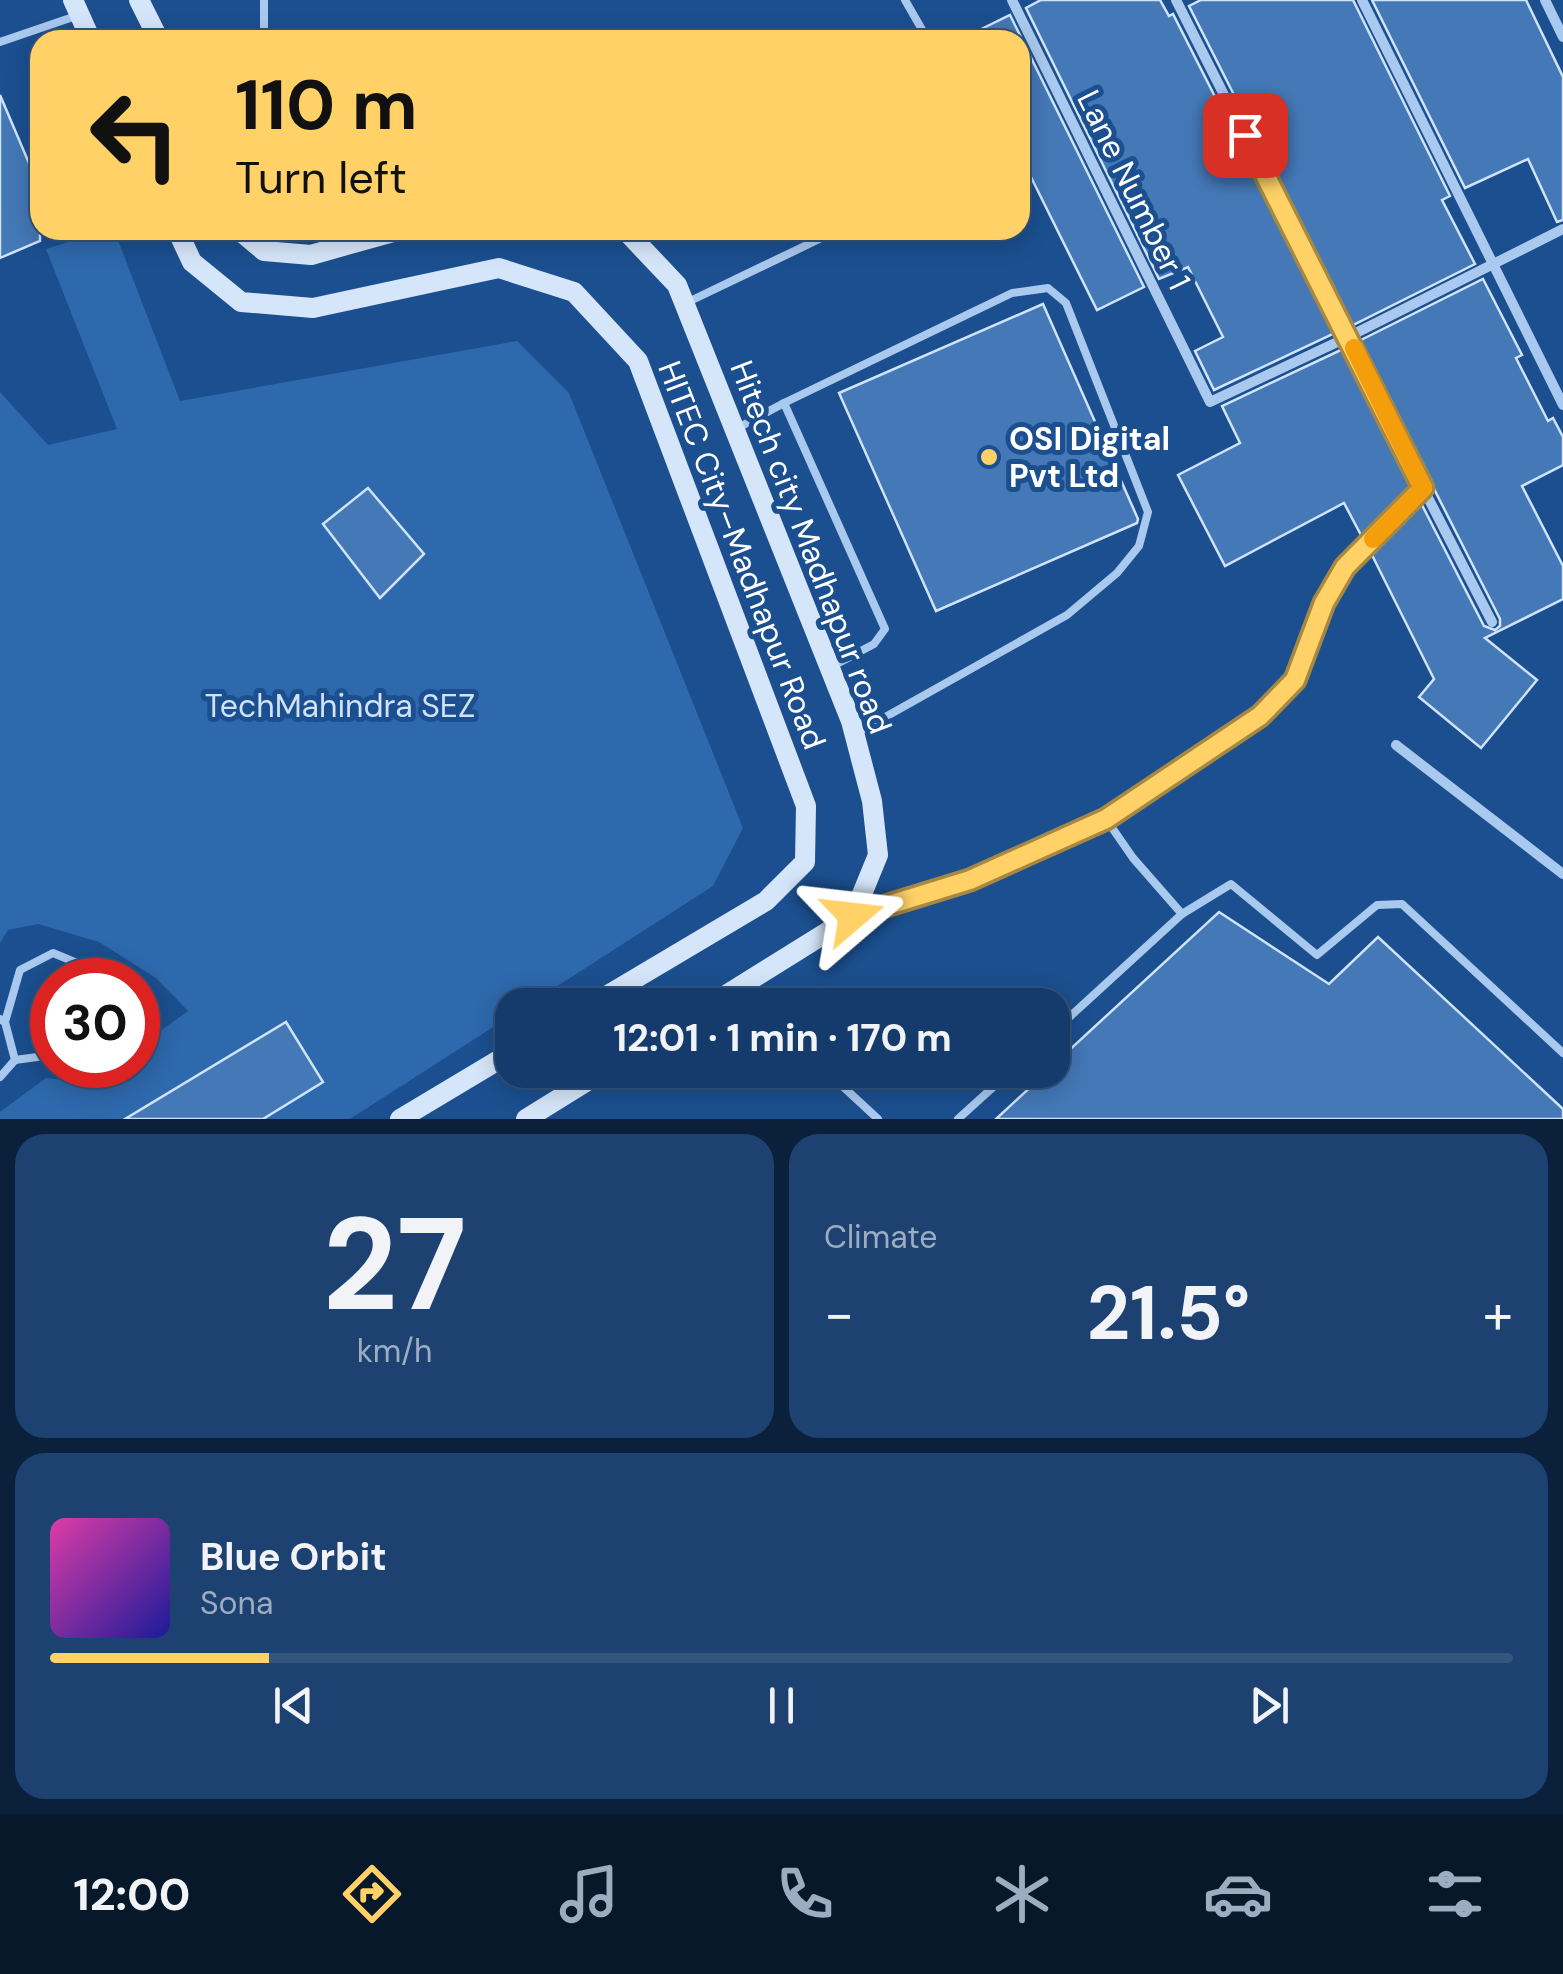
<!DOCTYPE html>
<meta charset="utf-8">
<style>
:root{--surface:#143b6b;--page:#1d4271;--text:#f1f3f6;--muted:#9dadc1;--line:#33557e;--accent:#ffd166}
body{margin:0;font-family:"DM Sans",sans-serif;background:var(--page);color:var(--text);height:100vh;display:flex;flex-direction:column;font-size:38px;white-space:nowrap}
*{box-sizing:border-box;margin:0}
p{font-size:32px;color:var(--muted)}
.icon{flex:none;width:55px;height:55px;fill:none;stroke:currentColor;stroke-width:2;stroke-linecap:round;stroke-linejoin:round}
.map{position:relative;height:1119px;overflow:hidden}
.drawer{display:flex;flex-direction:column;gap:15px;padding:15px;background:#0b203b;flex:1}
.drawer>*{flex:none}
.banner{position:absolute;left:30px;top:30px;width:1000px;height:210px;border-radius:30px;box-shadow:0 5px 25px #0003,0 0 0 2px var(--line);background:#ffd166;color:#111;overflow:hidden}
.speed{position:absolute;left:30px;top:958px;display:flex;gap:20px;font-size:50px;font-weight:700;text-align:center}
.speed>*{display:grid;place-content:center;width:130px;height:130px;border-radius:50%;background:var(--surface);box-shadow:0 5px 25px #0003,0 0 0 2px var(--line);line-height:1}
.speed .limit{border:15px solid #d22;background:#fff;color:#111}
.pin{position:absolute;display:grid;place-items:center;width:85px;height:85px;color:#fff;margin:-42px;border-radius:20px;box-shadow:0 5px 15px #0006}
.me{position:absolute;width:110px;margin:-55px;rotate:73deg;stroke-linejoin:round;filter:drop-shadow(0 0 8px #0008)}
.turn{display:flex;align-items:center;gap:35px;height:210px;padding:0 40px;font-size:45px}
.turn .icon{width:130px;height:130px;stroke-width:2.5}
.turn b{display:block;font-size:70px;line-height:85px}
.big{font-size:75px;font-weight:700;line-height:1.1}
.drawer .card{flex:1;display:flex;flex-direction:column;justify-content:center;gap:15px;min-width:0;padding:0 35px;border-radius:30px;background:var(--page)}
.drawer .dial{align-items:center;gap:0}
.dial b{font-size:130px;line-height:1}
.song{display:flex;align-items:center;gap:30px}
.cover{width:120px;height:120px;border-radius:15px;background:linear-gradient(135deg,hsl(320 70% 55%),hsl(240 70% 35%))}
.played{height:10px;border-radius:5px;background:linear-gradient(90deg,var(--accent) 15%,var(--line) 15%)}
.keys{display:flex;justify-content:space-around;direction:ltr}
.heat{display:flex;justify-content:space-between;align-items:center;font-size:55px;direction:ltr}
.drawer .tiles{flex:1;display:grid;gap:15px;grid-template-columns:1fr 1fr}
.card:last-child{grid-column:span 2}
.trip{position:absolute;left:495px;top:988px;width:575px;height:100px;border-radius:30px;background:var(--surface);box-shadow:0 5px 25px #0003,0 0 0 2px var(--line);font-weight:700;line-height:100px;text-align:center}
.dock{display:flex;height:160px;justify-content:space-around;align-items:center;background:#08182b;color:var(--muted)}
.dock .icon{width:70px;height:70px}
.dock .active{color:var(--accent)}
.dock b{font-size:45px;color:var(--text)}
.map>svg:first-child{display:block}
.green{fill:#2e69ad}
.building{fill:#4478b7;stroke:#cfe3fa;stroke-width:2.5}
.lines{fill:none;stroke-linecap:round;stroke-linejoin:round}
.lane{stroke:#a9c9ee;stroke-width:8}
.street{stroke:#a9c9ee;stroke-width:10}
.secondary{stroke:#d6e6fa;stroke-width:20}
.route-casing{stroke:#a68842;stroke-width:25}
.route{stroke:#ffd166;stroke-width:18}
.slow{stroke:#f59e0b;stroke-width:18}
.poi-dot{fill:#ffd166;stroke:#1b4f8f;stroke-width:4}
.labels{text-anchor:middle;stroke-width:10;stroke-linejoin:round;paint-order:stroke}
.street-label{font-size:32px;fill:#fff;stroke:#1b4f8f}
.poi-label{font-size:32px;font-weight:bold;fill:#fff;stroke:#1b4f8f;text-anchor:start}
.park-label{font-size:32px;fill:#cfe3fa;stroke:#1b4f8f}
</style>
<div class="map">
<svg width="1563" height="1119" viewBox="0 0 1563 1119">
<rect width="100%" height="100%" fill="#1b4f8f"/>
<!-- green -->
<polygon class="green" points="106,230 114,230 180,401 517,341 569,393 743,828 713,886 528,1005 512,1005 512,1015 350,1119 0,1119 0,1112 46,1078 87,1083 112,1065 138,1065 138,1047 188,1011 156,978 99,942 38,924 8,930 0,943 0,392 48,445 117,429 46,249"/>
<!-- building -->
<g class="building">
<polygon points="1041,0 1160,0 1169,16 1173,14 1335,333 1214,390 1195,351 1223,337 1188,267 1159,279 1026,8"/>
<polygon points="1201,0 1353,0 1450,196 1442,200 1475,264 1351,326 1189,6"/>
<polygon points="1372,0 1526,0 1563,77 1563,220 1557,222 1528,159 1465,188"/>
<polygon points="1010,15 1144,287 1097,310 1020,155 1020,40 959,40"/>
<polygon points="0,95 40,189 40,241 0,258"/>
<polygon points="1483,279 1522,355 1516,358 1548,421 1553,418 1563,437 1563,465 1522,486 1563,566 1563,599 1485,638 1537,680 1481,748 1419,697 1434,679 1371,553 1421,503 1484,626 1495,630 1500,626 1500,619 1359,341"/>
<polygon points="1043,304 1138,519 1137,523 936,611 839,393"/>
<polygon points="1343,349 1412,486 1362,537 1344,503 1225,566 1178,475 1240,443 1222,406"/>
<polygon points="368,488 424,554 380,598 323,524"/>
<polygon points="1219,912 1329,984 1378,937 1563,1109 1563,1119 996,1119 1049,1070 1052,1070 1052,1066"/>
<polygon points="286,1022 323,1082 263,1119 125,1119"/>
</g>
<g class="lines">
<!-- lane -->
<g class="lane">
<polyline points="264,0 264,40"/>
<polyline points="905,0 928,40"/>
<polyline points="0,42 76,16"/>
<polyline points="688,302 838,230"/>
<polyline points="784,403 885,629 874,644 831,667"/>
<polyline points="736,429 784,403 1012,293 1048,288 1066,303 1148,512 1139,546 1117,573 1067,615 855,734"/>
<polyline points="1106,819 1133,858 1182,914 1231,884 1317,955 1377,905 1402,904 1563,1053"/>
<polyline points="740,992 754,1005"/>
<polyline points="0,1019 5,1022 15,1060 0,1077"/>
<polyline points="5,1022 20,970 53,953 106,975 107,980"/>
<polyline points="1052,1033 1182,914"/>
<polyline points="15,1060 52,1055"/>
<polyline points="825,1070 878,1119"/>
<polyline points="958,1119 1012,1070"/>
</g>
<!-- street -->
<g class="street">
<polyline points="1012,0 1210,402 1348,337 1563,229"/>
<polyline points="1362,0 1563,405"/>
<polyline points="1545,0 1563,37"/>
<polyline points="1423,488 1492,622"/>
<polyline points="1396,745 1563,874"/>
<polyline points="853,916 969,880 1106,819 1260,716 1295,680 1324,603 1345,567 1423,488 1176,0"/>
</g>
<!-- secondary -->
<g class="secondary">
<polyline points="73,0 91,40"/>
<polyline points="139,0 159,40"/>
<polyline points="177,230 192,262 241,302 313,308 499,268 574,292 638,361 806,806 805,862 766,901 591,1005"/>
<polyline points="239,230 264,251 311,255 400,230"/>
<polyline points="625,230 677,285 851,721 872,801 878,855 853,916 710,1005"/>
<polyline points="400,1119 512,1052"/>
<polyline points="526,1119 605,1070"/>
</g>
</g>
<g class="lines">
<!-- route casing -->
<g class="route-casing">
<polyline id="route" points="853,916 970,880 1106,819 1260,716 1295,680 1324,603 1345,567 1423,488 1245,135"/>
</g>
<!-- route -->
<use href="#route" class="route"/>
<!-- slow -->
<polyline class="slow" points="1354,348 1423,488 1373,539"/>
</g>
<!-- markers -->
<circle class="poi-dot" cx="989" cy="457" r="10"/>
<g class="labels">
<!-- street labels -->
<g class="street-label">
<text transform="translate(1134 190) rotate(64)" y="11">Lane Number 1</text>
<text transform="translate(811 547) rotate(69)" y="11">Hitech city Madhapur road</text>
<text transform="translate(742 555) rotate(69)" y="11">HITEC City–Madhapur Road</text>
</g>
<!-- poi labels -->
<g class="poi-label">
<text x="1009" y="450">OSI Digital<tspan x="1009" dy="37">Pvt Ltd</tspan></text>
</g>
<!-- park labels -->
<g class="park-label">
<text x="340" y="717">TechMahindra SEZ</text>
</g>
</g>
</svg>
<div class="speed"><div class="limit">30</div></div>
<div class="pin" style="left:1245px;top:135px;background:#d93025"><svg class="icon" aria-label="arrive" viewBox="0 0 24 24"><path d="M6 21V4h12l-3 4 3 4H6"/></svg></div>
<svg class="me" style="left:853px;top:916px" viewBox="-20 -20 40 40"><path d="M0-17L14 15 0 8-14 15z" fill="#ffd166" stroke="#fff" stroke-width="4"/></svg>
<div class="trip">12:01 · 1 min · 170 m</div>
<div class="banner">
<div class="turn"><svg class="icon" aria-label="left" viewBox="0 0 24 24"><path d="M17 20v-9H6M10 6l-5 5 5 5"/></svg><div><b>110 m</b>Turn left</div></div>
</div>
</div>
<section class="drawer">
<div class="tiles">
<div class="card dial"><b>27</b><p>km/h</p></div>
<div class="card"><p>Climate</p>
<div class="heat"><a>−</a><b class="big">21.5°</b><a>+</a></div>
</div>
<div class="card">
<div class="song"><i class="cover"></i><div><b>Blue Orbit</b><p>Sona</p></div></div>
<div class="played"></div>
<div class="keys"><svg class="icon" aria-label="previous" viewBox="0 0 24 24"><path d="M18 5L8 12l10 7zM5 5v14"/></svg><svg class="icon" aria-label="pause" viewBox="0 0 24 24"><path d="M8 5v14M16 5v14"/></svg><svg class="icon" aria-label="next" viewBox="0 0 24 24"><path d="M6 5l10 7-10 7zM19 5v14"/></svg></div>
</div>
</div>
</section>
<nav class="dock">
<b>12:00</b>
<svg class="icon active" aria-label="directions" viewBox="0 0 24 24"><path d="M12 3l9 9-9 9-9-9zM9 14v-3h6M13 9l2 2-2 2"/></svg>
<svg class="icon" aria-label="music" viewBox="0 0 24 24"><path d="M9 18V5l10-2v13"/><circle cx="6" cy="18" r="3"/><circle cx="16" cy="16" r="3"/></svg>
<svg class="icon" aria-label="phone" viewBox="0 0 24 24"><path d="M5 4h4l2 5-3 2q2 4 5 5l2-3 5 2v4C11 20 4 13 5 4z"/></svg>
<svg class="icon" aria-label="climate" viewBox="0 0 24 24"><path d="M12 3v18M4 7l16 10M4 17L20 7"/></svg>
<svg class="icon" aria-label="car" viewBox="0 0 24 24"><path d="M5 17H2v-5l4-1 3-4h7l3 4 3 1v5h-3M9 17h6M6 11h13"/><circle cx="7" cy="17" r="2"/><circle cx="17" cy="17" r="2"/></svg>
<svg class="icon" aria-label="filters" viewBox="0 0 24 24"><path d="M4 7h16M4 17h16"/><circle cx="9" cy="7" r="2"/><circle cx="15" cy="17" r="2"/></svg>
</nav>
